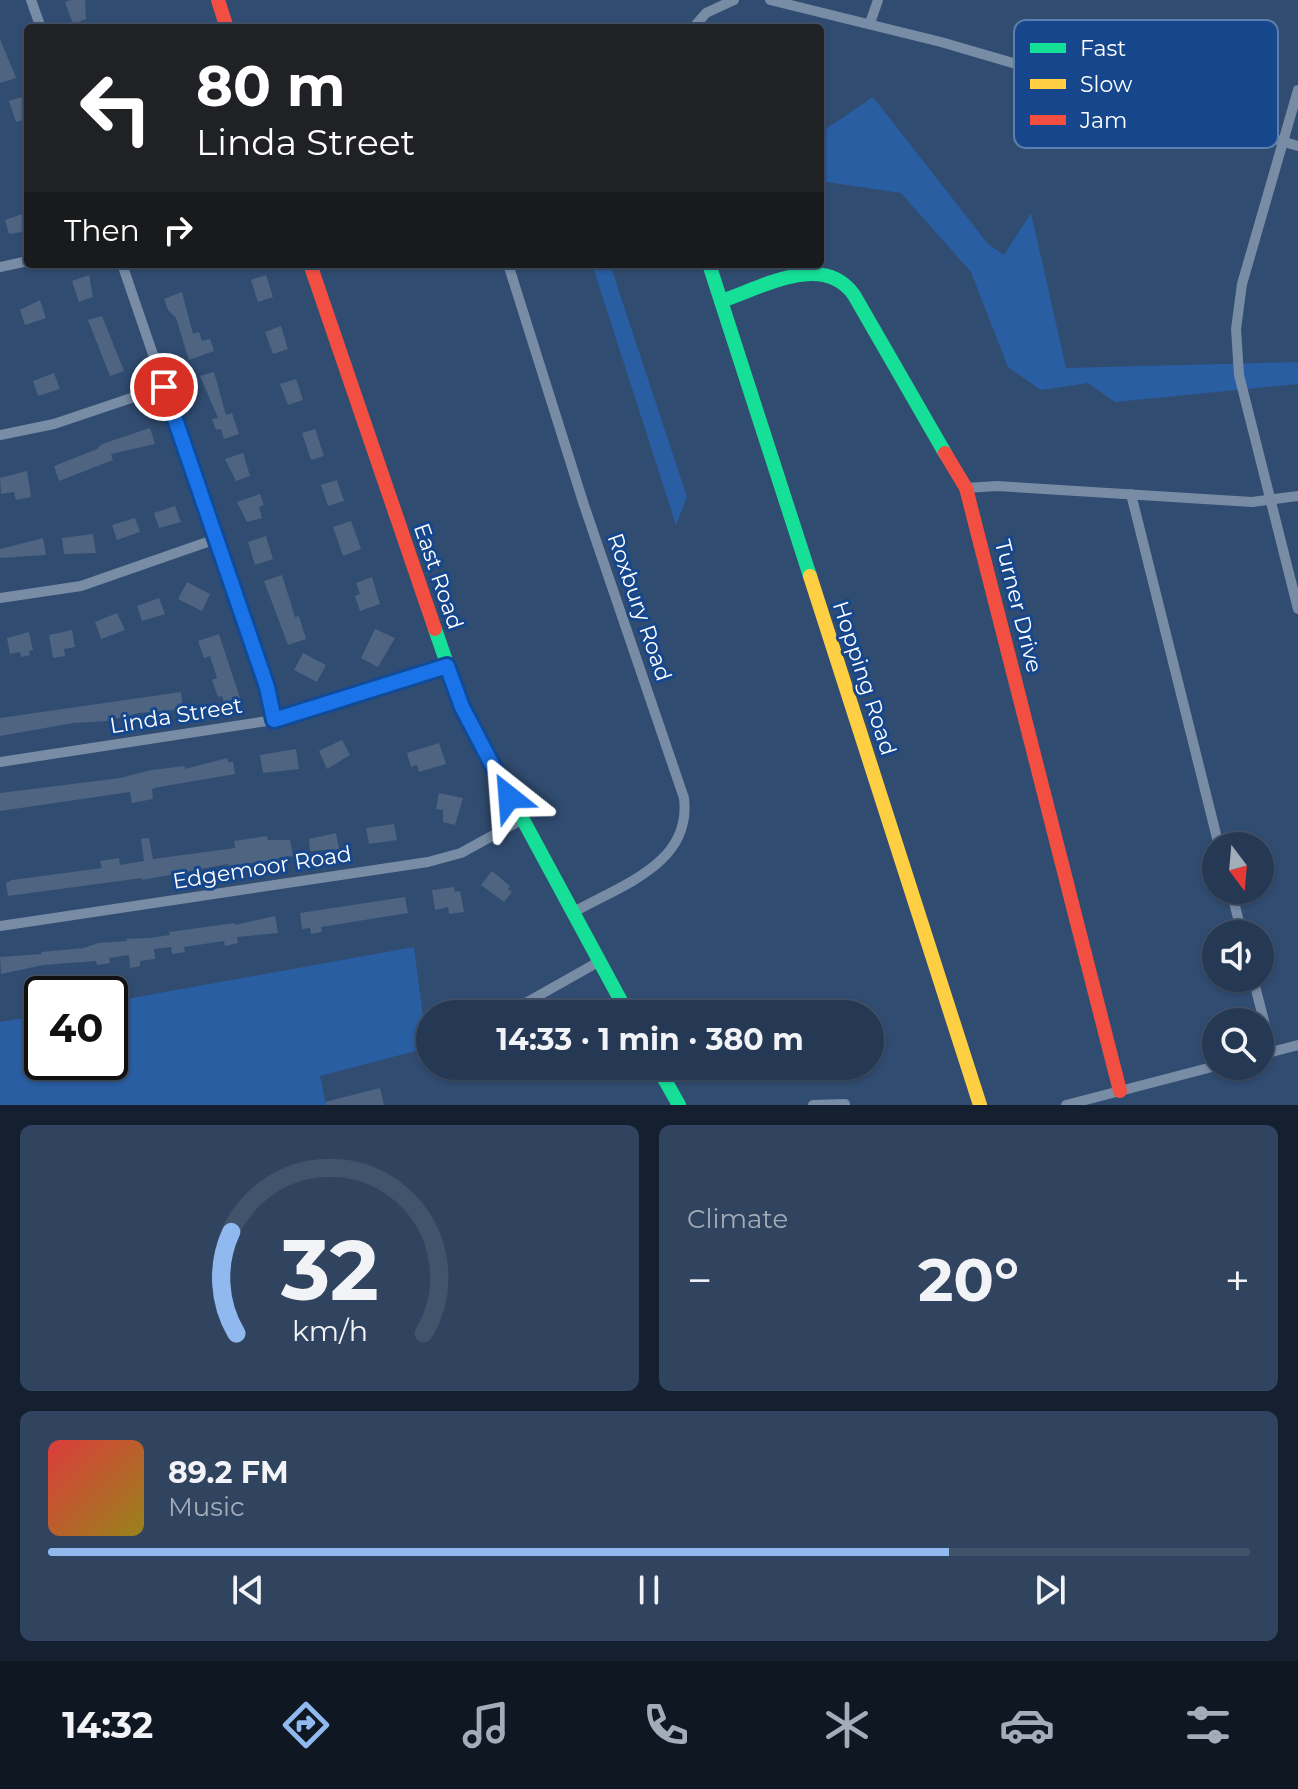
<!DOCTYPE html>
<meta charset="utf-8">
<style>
:root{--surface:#253955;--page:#31445f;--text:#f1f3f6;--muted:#a3acb9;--line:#42536c;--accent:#90b9f0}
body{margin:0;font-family:Montserrat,sans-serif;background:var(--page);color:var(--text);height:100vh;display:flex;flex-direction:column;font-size:30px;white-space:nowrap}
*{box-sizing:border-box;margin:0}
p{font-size:26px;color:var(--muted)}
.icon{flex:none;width:44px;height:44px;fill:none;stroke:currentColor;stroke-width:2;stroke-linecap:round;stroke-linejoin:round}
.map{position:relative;height:1105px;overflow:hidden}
.details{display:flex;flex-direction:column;gap:20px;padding:20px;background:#141f2f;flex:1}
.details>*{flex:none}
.top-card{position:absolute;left:24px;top:24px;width:800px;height:244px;border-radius:8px;box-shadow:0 2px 6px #0004,0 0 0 2px var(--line);background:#202124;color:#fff;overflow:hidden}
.needle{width:52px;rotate:164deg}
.fabs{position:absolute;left:1202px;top:832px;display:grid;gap:16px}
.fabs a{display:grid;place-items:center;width:72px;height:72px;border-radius:50%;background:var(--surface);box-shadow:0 2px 6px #0004,0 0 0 2px var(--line);font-size:40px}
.speed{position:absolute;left:24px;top:976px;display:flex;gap:16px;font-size:40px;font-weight:700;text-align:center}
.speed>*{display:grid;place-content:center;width:104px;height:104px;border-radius:50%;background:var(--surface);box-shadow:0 2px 6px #0004,0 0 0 2px var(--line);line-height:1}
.speed .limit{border:4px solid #111;border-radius:12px;background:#fff;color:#111}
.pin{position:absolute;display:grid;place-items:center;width:68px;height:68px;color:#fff;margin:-34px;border:4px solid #fff;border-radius:50%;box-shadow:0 2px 8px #0007}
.me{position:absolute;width:88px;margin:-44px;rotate:332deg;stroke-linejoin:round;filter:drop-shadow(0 0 6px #0008)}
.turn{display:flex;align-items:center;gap:28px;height:168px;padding:0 40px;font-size:36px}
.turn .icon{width:104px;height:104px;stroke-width:2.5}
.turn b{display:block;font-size:56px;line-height:68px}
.then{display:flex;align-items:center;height:76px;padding:0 40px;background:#0003;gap:16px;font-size:30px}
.big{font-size:60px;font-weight:700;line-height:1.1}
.details .card{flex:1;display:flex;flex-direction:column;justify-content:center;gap:12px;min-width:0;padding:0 28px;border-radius:12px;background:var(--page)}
.details .dial{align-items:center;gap:0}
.dial svg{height:208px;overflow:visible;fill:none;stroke:var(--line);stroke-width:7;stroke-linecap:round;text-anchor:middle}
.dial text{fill:var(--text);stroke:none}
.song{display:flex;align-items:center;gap:24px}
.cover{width:96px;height:96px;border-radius:12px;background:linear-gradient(135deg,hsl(0 70% 55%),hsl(50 70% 35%))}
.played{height:8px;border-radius:4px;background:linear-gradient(90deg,var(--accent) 75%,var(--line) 75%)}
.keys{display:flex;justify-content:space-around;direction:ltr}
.heat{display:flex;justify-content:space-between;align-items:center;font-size:44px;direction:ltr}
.details .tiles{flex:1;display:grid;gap:20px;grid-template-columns:1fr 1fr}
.card:last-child{grid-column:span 2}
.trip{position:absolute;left:416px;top:1000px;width:468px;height:80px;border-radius:40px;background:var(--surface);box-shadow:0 2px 6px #0004,0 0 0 2px var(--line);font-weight:700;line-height:80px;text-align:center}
.tab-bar{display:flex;height:128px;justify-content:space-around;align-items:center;background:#0f1722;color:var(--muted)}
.tab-bar .icon{width:56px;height:56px}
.tab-bar .on{color:var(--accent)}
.tab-bar b{font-size:36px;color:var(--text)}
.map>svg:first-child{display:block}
.green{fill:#295ea3}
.building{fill:#4e6481}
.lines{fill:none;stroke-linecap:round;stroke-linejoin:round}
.street{stroke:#788ca5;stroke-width:10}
.fast{stroke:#16e098;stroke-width:14}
.slow{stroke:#ffcf43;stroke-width:14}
.jam{stroke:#f24e42;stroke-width:14}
.route-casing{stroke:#114b97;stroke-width:20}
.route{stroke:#1a73e8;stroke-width:14}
.labels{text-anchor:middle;stroke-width:6;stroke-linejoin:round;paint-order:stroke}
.street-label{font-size:22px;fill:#fff;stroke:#16478c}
.key{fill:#16478c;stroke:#5c7eae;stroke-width:2}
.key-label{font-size:22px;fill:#fff}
</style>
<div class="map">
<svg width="1298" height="1105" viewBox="0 0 1298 1105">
<rect width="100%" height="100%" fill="#314c71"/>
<!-- green -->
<g class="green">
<polygon points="873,97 988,244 1004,255 1031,213 1066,368 1298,362 1298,384 1115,402 1088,383 1041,390 1008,367 971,272 901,193 820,181 820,133"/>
<polygon points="592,264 610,264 687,497 676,525"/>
<polygon points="414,947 427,1048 320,1076 326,1105 0,1105 0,1022 42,1015 42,1062 110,1062 110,1002"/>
</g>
<!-- building -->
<g class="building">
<polygon points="71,0 85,0 86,19 73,24 65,2"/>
<polygon points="0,39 16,78 0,83"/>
<polygon points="25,96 28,119 16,122 9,101"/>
<polygon points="28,212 28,231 9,234 5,220"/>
<polygon points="89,275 93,297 79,302 72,281"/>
<polygon points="266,275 273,297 258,302 251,280"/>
<polygon points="182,292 193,334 199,332 202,341 210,339 214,351 189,360 176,318 168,310 164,299"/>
<polygon points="40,300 46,318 25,325 20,310"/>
<polygon points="102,316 124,371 110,376 88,320"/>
<polygon points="281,326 288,349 273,354 265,332"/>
<polygon points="214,372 226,415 232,413 239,434 224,439 221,429 216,430 212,419 218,418 200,376"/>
<polygon points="54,373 60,389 38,396 33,381"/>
<polygon points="296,379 303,400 288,405 280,384"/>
<polygon points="150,428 155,444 111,454 113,460 59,481 54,466 97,449 102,444"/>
<polygon points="315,429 324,456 311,460 302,433"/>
<polygon points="243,453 250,476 236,481 225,459"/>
<polygon points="27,471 31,497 16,500 14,492 1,494 0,478"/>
<polygon points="337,480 344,501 328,506 321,485"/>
<polygon points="260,494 264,505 259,507 262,518 247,522 237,502"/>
<polygon points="175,506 181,522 159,528 154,513"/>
<polygon points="135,518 140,532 117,540 112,525"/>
<polygon points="351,521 361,549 343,556 333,527"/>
<polygon points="93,534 96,553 64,554 62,538"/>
<polygon points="266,536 273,559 255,565 248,542"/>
<polygon points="43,538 46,555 0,558 0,549"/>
<polygon points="282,575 295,617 299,616 306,639 288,645 264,581"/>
<polygon points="372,577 380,604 360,611 355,596 360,594 356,583"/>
<polygon points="187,582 210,594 202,611 178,599"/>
<polygon points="159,598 165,614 142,621 137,606"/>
<polygon points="117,613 125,630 101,639 95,622"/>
<polygon points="375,629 395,638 378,667 361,658"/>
<polygon points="72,630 75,647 64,649 65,656 53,658 49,635"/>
<polygon points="29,632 33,650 29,651 30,655 21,657 20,652 10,654 7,638"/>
<polygon points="219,634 241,701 225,706 222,696 218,697 212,680 217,678 210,656 204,658 198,641"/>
<polygon points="303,653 326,665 317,682 294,670"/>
<polygon points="181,692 183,709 139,713 107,721 73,723 0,736 0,718"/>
<polygon points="342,740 350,755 327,769 319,751"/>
<polygon points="439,743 446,764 419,772 417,765 411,767 407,753"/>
<polygon points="296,749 299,769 263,773 260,755"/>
<polygon points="227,758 228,762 233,762 235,774 154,788 152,790 153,799 132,803 130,792 0,811 0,793 120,778 151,770 185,766 185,769"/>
<polygon points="439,793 463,798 455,825 443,822 443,810 436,809"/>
<polygon points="394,824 397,840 369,844 366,828"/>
<polygon points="336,833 339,849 310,851 309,839"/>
<polygon points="267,836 268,840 290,840 293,856 229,867 228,864 142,880 142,878 8,896 6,883 12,880 102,868 100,861 119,858 120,865 144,861 141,839 149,838 153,859 235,848 234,841"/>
<polygon points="492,871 510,886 508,889 512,892 504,902 481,885"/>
<polygon points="454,887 455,892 460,891 464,912 449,914 448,907 435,910 432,890"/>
<polygon points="405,897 408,913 321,927 322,932 311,934 310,928 302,929 300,913"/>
<polygon points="275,916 278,933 237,937 238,943 225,946 224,941 184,947 185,952 172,954 171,947 154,949 155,959 140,961 140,966 130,968 129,955 109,958 110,963 97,965 96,961 43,965 1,974 0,957 42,954 41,952 84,948 98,943 127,941 126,939 150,938 170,935 169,932 235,923 235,925"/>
<polygon points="380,1088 384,1105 326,1105 325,1102"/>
</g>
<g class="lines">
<!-- street -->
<g class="street">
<polyline points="31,0 41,28"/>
<polyline points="770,0 941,42 1298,146"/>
<polyline points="870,23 878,0"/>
<polyline points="693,28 706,13 734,0"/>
<polyline points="1298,90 1242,284 1236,329 1239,375 1298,609"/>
<polyline points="122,264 267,687 274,720"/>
<path d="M508,264l76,241 100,293c8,66 -63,87 -110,114"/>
<polyline points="0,267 28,261"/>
<polyline points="0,435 54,424 164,387"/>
<polyline points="966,488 997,486 1252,502 1298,496"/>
<polyline points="1131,494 1219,846"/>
<polyline points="0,598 81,586 216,539"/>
<polyline points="0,762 274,720 447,666"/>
<polyline points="1231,890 1242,934"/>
<polyline points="0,926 428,862 461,853 521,820"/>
<polyline points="1253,978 1272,1052"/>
<polyline points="506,1014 600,961"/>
<polyline points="1260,1055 1298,1045"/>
<polyline points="813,1105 845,1104"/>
<polyline points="1066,1105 1216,1066"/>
</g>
<!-- fast -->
<g class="fast">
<polyline points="709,264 810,576"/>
<path d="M721,301c40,-13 102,-50 133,-6l91,158"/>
<polyline points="435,629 462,707 628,1014"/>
<polyline points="657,1066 679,1105"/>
</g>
<!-- slow -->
<polyline class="slow" points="810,576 980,1105"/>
<!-- jam -->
<g class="jam">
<polyline points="218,0 227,28"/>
<polyline points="310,264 435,629"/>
<polyline points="945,453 966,488 1120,1091"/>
</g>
</g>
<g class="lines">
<!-- route casing -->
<g class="route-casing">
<polyline id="route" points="164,387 267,687 274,720 447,666 462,707 509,797"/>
</g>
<!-- route -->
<use href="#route" class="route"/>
</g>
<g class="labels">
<!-- street labels -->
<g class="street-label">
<text transform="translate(439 576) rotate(71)" y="8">East Road</text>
<text transform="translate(1019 606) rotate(76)" y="8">Turner Drive</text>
<text transform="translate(640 607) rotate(71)" y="8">Roxbury Road</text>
<text transform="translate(865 678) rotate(72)" y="8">Hopping Road</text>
<text transform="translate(176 715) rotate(-9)" y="8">Linda Street</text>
<text transform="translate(262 867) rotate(-9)" y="8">Edgemoor Road</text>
</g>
</g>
<!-- legend -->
<rect x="1014" y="20" width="264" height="128" rx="12" class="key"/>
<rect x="1030" y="43" width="36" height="10" fill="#16e098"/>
<rect x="1030" y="79" width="36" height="10" fill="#ffcf43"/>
<rect x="1030" y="115" width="36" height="10" fill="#f24e42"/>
<g class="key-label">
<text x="1080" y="56">Fast</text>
<text x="1080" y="92">Slow</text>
<text x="1080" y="128">Jam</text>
</g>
</svg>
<div class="fabs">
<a><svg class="needle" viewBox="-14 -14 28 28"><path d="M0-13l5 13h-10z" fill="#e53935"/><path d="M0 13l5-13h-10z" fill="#a3acb9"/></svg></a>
<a><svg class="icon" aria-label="sound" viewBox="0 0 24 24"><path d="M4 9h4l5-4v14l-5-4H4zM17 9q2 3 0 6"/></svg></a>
<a><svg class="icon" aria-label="search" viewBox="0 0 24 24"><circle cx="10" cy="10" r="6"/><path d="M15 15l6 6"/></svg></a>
</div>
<div class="speed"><div class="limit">40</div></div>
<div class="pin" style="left:164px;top:387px;background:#d93025"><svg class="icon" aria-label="arrive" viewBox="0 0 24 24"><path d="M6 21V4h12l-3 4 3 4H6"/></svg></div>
<svg class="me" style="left:509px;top:797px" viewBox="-20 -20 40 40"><path d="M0-17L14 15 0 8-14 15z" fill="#1a73e8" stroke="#fff" stroke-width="4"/></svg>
<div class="trip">14:33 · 1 min · 380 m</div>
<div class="top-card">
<div class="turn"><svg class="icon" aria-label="left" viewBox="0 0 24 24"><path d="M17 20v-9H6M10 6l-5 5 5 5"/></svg><div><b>80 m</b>Linda Street</div></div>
<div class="then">Then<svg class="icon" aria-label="right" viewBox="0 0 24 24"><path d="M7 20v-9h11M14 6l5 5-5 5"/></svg></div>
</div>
</div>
<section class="details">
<div class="tiles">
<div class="card dial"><svg viewBox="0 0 100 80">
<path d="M14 69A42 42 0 1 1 86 69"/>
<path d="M14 69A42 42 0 0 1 12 30" stroke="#90b9f0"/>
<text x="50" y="56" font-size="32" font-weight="700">32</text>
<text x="50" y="72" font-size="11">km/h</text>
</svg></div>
<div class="card"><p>Climate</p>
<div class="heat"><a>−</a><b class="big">20°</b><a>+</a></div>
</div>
<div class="card">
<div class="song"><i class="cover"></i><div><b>89.2 FM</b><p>Music</p></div></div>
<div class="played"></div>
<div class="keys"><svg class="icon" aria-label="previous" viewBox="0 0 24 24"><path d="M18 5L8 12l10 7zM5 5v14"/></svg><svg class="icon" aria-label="pause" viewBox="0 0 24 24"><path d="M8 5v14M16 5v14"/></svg><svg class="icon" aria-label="next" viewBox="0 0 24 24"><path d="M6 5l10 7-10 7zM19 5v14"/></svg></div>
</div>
</div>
</section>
<nav class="tab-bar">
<b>14:32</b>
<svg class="icon on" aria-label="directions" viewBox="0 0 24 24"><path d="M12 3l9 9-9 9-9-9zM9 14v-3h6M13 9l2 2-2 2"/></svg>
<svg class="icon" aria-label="music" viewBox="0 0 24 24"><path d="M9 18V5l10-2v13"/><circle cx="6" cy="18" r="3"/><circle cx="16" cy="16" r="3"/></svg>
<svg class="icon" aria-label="phone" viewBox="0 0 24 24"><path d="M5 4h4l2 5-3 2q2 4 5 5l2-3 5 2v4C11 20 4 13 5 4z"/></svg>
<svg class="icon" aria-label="climate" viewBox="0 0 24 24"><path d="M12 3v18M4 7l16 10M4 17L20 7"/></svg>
<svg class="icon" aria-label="car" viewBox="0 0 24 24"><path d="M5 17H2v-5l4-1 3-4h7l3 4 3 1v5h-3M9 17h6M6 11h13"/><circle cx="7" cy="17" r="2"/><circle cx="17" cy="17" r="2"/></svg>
<svg class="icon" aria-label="filters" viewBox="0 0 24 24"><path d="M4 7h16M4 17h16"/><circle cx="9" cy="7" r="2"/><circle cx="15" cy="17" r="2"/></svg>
</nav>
